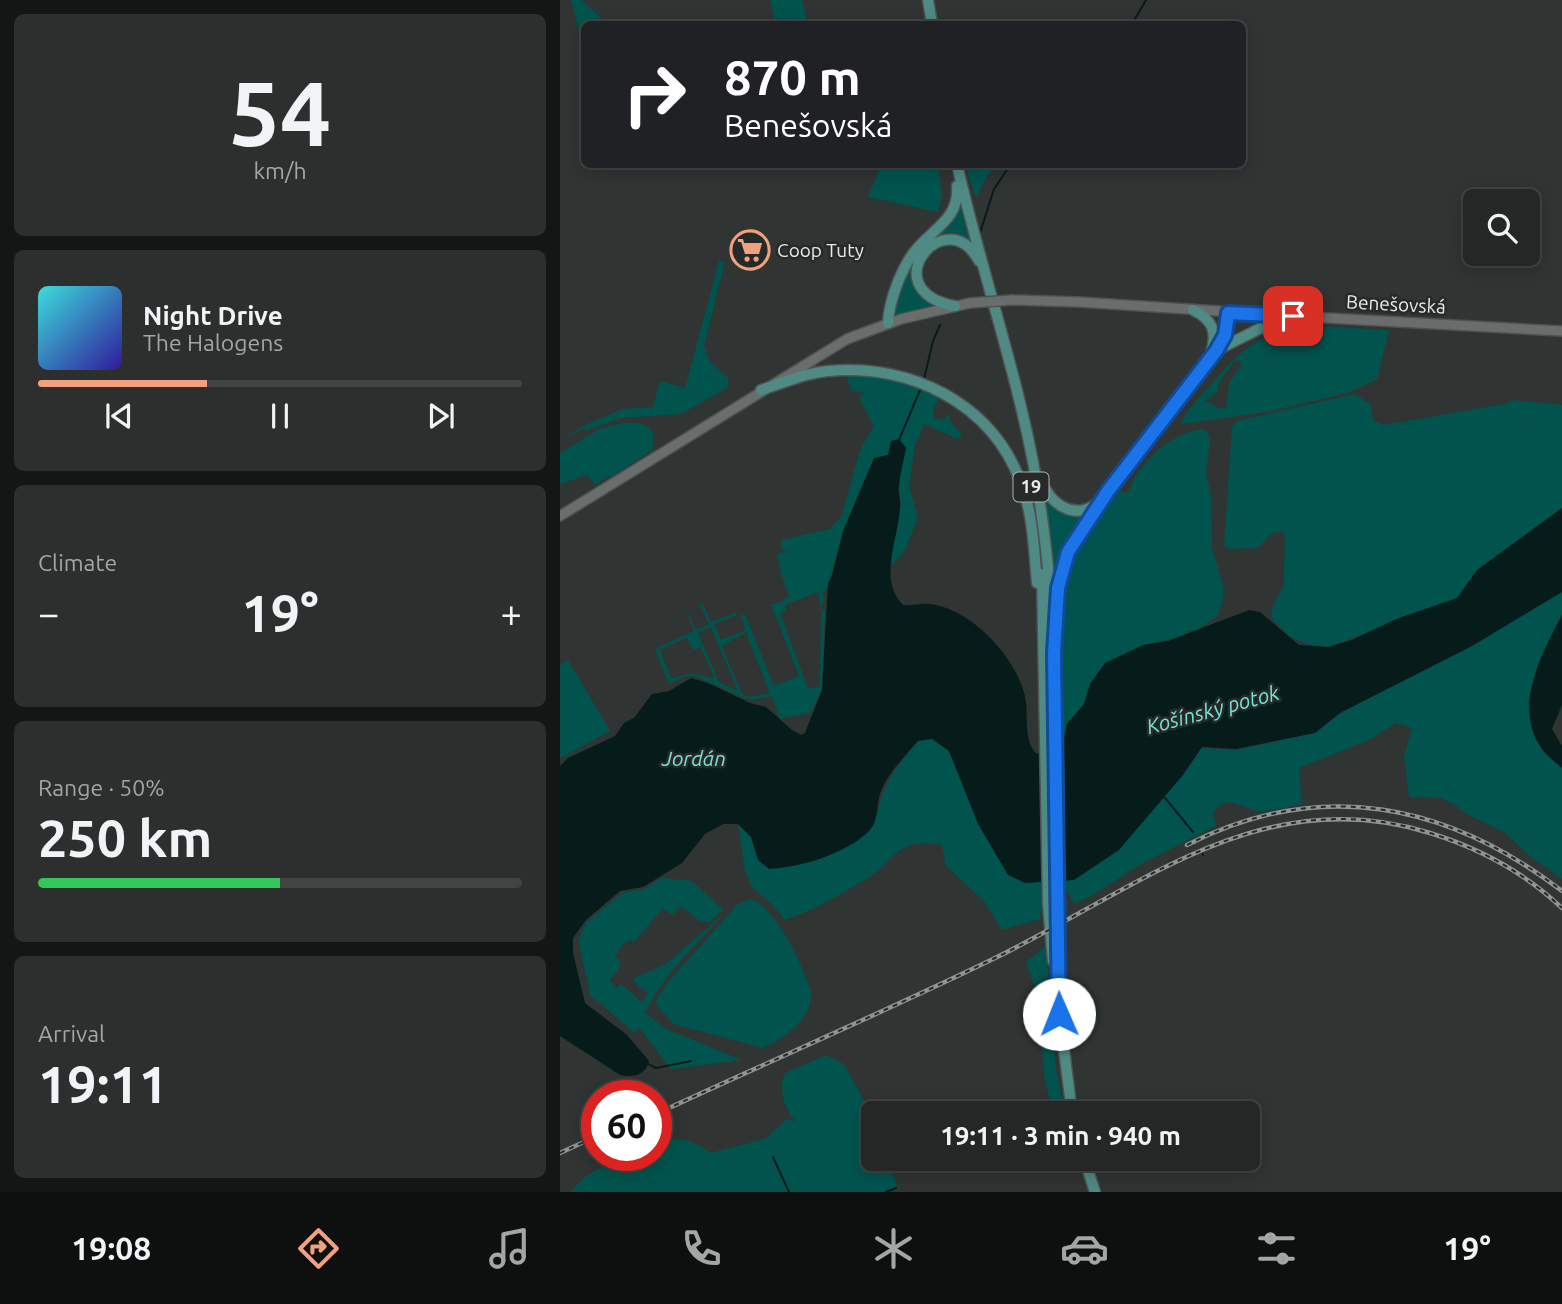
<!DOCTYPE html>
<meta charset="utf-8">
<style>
:root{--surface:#242726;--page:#2c2f2e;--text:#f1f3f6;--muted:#a3a5a7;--line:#414443;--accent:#f2a17e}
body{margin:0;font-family:Ubuntu,sans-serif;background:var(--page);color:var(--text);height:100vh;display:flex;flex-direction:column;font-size:26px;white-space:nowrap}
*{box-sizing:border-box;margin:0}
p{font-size:23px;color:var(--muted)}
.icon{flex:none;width:38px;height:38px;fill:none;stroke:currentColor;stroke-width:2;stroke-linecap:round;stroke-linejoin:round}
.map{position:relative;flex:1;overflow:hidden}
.side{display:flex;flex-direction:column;gap:14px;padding:14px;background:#141515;width:560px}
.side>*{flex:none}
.top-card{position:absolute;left:21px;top:21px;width:665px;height:147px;border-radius:10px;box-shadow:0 4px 18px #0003,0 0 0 2px var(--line);background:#202124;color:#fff;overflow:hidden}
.tools{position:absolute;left:903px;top:189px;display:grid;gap:14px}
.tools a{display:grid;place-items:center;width:77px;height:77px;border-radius:10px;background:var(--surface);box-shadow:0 4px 18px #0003,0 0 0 2px var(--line);font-size:35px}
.speed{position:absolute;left:21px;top:1080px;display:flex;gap:14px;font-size:35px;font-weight:700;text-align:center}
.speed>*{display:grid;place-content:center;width:91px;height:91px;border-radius:50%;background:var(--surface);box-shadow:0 4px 18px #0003,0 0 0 2px var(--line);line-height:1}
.speed .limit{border:10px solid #d22;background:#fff;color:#111}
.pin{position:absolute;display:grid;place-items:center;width:60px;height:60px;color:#fff;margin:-30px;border-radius:14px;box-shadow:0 4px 10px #0006}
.me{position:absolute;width:77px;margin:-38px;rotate:359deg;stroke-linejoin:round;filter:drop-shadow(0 0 5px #0008)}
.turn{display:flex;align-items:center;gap:24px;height:147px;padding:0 28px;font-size:32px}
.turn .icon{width:91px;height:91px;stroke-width:2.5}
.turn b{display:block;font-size:49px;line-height:60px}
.big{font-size:52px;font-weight:700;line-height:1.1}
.side .card{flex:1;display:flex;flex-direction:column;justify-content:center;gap:10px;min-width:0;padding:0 24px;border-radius:10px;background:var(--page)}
.side .dial{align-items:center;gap:0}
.dial b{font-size:91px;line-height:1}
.song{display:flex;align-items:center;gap:21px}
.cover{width:84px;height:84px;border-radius:10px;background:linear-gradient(135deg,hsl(180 70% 55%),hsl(250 70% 35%))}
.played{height:7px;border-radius:4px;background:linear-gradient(90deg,var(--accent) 35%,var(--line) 35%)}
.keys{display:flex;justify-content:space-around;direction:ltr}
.heat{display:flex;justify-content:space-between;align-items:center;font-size:38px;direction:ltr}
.charge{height:10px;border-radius:5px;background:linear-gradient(90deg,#34c759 50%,var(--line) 0)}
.trip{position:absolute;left:301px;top:1101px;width:399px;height:70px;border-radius:10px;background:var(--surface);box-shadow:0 4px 18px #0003,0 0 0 2px var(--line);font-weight:700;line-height:70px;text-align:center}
.dock{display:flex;height:112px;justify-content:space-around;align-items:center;background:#0e100f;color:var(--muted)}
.dock .icon{width:49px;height:49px}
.dock .selected{color:var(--accent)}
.dock b{font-size:32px;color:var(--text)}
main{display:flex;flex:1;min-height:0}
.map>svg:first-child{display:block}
.green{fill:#01544e;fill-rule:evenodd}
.water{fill:#061c1a}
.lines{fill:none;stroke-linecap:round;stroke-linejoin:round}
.stream{stroke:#061c1a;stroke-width:2}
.secondary-casing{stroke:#4e5251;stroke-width:12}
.primary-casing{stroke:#4e5251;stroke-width:13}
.secondary{stroke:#696e6d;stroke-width:9}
.primary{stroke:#4f8a84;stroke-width:10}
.rail-casing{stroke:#909393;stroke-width:4.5}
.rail{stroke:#262a29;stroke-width:2;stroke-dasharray:5;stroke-linecap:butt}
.secondary-bridge-casing{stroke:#4e5251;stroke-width:12;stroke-linecap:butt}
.secondary-bridge{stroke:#696e6d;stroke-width:9}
.route-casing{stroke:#114b97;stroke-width:18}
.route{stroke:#1a73e8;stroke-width:12}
.labels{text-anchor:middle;stroke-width:5;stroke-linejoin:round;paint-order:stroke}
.shield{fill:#262a29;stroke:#adb0b0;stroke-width:2}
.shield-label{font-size:18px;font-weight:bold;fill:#e7eaea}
.poi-label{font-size:19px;fill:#e7eaea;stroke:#262a29;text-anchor:start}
.street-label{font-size:19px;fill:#e7eaea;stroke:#262a29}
.water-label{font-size:21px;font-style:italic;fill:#77e2d7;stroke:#262a29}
</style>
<main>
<section class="side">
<div class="card dial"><b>54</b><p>km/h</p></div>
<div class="card">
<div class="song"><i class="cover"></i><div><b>Night Drive</b><p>The Halogens</p></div></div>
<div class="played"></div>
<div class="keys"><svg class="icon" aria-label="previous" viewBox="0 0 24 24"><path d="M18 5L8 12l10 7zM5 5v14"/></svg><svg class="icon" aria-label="pause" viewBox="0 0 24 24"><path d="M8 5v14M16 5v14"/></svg><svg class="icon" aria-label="next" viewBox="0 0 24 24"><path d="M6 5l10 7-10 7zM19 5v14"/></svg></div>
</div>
<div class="card"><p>Climate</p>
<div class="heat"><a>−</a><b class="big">19°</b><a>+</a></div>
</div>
<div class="card"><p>Range · 50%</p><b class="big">250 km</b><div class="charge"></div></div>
<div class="card"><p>Arrival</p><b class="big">19:11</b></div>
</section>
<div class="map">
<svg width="1002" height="1192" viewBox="0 0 1002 1192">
<rect width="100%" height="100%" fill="#303433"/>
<!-- green -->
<g class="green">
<polygon points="11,0 21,0 48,24 24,24 24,50"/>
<polygon points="210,0 242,0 248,24 216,24"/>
<polygon points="321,165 378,165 382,195 378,212 308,197"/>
<polygon points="406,165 436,165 427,176 418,195 414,194"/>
<polygon points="401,202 412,245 388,236 368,242"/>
<path d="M356,257c-8,22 2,36 19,48l-38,10 -3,-6 12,-35z"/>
<polygon points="159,261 165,262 144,346 150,362 169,379 167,388 121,414 62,418 27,430 23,428 0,442 21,427 62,409 93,407 100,381 125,388"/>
<path d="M760,326l69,4 -12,49 -29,14 -81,19 -86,12c4,-13 16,-24 25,-34 36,-42 56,-62 114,-64zM675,361h6l-1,6 -11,16 -3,25 -5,1 -16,-8 12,-9 2,-10z"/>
<path d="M286,374c34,2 62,9 94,22l-7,14 2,10 10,-2 5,-5v7l12,15 -4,4 -34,-15 -9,21 -6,41 9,31 -12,31 -14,18 -1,-16 10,-48 -13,-47 -14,3 -31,73 -16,58 -4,1 1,11 -4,6 5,4 -3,79 -12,23 -30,6 -8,-23 -22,4 -55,-24 -12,1 -14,7 -14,-35 39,-18 -11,-30 13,29 13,-6 -9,-20 2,-2 9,20 24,-9 2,2 -23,9 7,16 25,-10 -5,-15 4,-1 29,72 25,-10 -28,-72 9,-1 9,-7 -6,-16 4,-2h-5l-5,-24 12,-4h-8v-10l49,-11 12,-14 18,-65 14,-24 -15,-28 5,-5 -13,-2zM258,592l3,20 -1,75 -12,1 -28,-75 6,-2 -1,-6zM151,627l27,64 -19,-9 -21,-49zM187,632v4l23,57 -21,4 -7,-3 -20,-48zM127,638l6,12 8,-3 14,32 -21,-6 -23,5 -11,-28z"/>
<path d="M795,394l16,11 2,16 12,4 124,-22 2,-3 51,5v103l-85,62 -20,28 -129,49 -21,-3 -17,-7 -19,-19 2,-13 11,-21 1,-48 -3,-4c-14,-2 -15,10 -25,16l-28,1 -5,-4 8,-118 5,-6z"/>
<path d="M63,423c20,-3 37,5 29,27l-42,28 -2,-2 -13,9 -8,-10 -27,9v-31l41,-25z"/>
<path d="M642,429l5,2 3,9 -4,34 5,21 1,53 11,37v13l-5,18 -24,15 -6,-1 -5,6 -39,9 -39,18 -15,21 -6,20 -17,20 -5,25 -3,-55 5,-110 17,-41 39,-52 8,2c9,-30 43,-60 74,-64z"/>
<polygon points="483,496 517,515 527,515 501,561 496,578 493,578"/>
<path d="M1002,592v23l-24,50 -10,35 15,51 19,17v111l-30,-21 -28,-26 -36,-17 -14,-11 -13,-6 -32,-1 -5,-41 8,-28 -16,-5 -27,17 -70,28 3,36c-12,2 -26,7 -39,7 -21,1 -33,-21 -50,1l3,14 -75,38 -48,31 -19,9 -8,-15 -23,4 -3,26 -38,11 -18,-29 -38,-35 -4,-21c-49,-9 -45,17 -79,36 -25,15 -51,30 -78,39l-13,-16 -21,-18 -6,-16 -7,-46 13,13 7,23 120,-47c3,-29 22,-50 40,-72l14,-2 17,12 59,124 144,-64 50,-63 34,2 79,-17 25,-20 132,-67z"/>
<polygon points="8,660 50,731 0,758 0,665"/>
<path d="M102,878l30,3 31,29 -14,12 -9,-1 -19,-15 -9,9 -9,-7 -29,34 -4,-2 -7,4 -8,12 5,5v6l-10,13 6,8 5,-4 21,18 6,-8 -15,-13 3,-4 30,-13 60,-52c-29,32 -62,61 -81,101l21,16 76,31 -71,9 -32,-42 -4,6 -45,-38 -12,-56 9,-17 35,-29 22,-4z"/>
<path d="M191,899c26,9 52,68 60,93 1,28 -26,45 -48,56l-89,-24 -17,-18 -1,-6 12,-18 70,-78z"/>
<polygon points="486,946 496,1069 505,1113 493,1113 485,1081 477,994 466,962"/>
<path d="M266,1055l18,9 28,52 1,42 14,1 10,27 -7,6h-320l15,-15 36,-22h35v-13c21,-5 37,-3 54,11l55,-14 22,-20 9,3c-10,-11 -19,-33 -11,-49z"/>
</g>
<!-- water -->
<g class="water">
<path d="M339,439l7,9c-2,12 -6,25 -7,38 -1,6 1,11 1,17 1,32 -24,74 3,102 9,1 18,-2 26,-1 42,3 92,58 97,98 2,16 -2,39 10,51l14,3 12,-7 5,-25 17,-20 6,-20 15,-21 38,-18 25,-4 81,-31 11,2 39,33 29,2 24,-7 44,-21 61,-21 20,-28 85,-62v84l-90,54 -132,67 -25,20 -79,16 -34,-2 -19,28 -64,75 -45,30 -49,3 -17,-8 -30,-51 -29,-73 -17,-12 -14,2c-13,15 -32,34 -38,53 -4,12 -1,27 -11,37 -23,23 -68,36 -100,38l-11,-9 -7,-23 -13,-13h-15l-18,10 -23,29 -39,24 -23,4 -34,29 -13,18v15l12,50 42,32 22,26c-3,14 -16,17 -29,14l-60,-39v-270l8,-8 47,-22 9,-13 10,-5 18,-24 17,-3 22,-13 17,5 42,20 16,4 26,23 9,5 4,-2 17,-43 6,-107 4,-7 11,-45 31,-73 14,-3 3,-14z"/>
<path d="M1002,615v90l-10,24 10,17v22c-7,-6 -15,-12 -20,-19 -30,-40 0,-97 20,-134z"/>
</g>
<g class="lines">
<!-- stream -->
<g class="stream">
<polyline points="572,24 586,0"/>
<polyline points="419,236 434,189 451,164"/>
<polyline points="364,379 373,341 380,325"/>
<polyline points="339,440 360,390"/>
<polyline points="605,798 633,832"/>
<polyline points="642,852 643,855"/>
<polyline points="88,1064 96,1068 131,1061"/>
<polyline points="213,1157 229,1192"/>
<polyline points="326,1192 336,1188"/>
</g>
<!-- secondary casing -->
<g class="secondary-casing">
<g id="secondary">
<polyline points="452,300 519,302 735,316"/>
<polyline points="749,317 1002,331"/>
<polyline points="0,516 287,339 341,319 410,303"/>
</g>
</g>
<!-- primary casing -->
<g class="primary-casing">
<g id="primary">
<polyline points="368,0 372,24"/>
<path d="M397,164c26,116 68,229 84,346 24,166 15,337 18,504"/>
<path d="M395,306c-84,-16 -9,-107 24,-45"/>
<path d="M633,310c19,9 25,22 18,42"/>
<path d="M328,323c1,-22 13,-54 27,-72 17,-22 45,-32 42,-65"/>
<polyline points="659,349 713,322 754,317"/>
<path d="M201,390c22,-7 44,-17 67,-19 82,-8 164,32 193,112 12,31 13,67 16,100"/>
<path d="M481,479c7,24 34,43 56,24l119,-152 9,-16 3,-22"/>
<polyline points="482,574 488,905 493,961"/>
<path d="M496,606c1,-40 21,-67 42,-100"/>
<polyline points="499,1010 512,1113"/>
<polyline points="524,1158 535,1192"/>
</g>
</g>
<!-- secondary -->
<use href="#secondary" class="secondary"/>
<!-- primary -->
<use href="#primary" class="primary"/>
<!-- rail casing -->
<g class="rail-casing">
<g id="rail">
<path d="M627,845c133,-68 260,-42 375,46"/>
<path d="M96,1114c112,-52 226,-101 337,-155 143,-69 268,-179 437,-126 49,15 95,40 132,75"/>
<polyline points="0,1153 37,1136"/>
</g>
</g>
<!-- rail -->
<use href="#rail" class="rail"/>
<!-- secondary-bridge casing -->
<g class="secondary-bridge-casing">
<polyline id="secondary-bridge" points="410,303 452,300"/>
</g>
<!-- secondary-bridge -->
<use href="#secondary-bridge" class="secondary-bridge"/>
</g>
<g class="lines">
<!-- route casing -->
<g class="route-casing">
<polyline id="route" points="499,1014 494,653 498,588 508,552 548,491 656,351 665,335 668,313 733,316"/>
</g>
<!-- route -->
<use href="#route" class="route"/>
</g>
<!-- icons -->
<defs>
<g id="supermarket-ring" transform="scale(2.0125)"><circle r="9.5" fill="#262a29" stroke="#f2a17e" stroke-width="1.5"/><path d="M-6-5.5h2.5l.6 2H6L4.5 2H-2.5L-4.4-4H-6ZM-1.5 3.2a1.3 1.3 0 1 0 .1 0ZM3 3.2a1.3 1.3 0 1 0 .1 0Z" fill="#f2a17e"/></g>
</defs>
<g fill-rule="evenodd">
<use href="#supermarket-ring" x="190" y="250"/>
</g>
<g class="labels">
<!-- shield labels -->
<rect class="shield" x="453.5" y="472.5" width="35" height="29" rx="5"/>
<g class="shield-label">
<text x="471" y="493">19</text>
</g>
<!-- poi labels -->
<g class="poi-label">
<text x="217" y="257">Coop Tuty</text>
</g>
<!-- street labels -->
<g class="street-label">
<text transform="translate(836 304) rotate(3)" y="7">Benešovská</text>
</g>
<!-- water labels -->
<g class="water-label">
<text transform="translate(653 710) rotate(-15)" y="7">Košínský potok</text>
<text x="134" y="766">Jordán</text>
</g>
</g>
</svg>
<div class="tools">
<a><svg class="icon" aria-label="search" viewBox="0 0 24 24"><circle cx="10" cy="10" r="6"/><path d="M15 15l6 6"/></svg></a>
</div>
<div class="speed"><div class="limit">60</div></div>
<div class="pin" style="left:733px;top:316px;background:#d93025"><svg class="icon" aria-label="arrive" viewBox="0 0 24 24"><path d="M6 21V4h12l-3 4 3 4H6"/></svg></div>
<svg class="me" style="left:499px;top:1014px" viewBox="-20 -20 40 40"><circle r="19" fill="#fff"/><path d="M0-13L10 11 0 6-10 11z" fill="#1a73e8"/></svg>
<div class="trip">19:11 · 3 min · 940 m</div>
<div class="top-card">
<div class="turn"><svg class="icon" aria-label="right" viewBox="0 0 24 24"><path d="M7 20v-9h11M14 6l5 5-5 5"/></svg><div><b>870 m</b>Benešovská</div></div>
</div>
</div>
</main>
<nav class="dock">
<b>19:08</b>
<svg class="icon selected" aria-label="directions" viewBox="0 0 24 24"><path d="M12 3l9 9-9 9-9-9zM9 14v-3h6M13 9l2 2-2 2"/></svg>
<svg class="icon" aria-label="music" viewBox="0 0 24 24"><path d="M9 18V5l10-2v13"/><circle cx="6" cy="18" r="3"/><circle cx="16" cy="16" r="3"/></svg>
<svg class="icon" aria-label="phone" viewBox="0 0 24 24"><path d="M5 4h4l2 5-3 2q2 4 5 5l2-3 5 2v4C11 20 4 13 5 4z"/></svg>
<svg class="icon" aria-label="climate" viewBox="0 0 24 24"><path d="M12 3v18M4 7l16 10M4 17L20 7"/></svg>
<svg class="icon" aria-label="car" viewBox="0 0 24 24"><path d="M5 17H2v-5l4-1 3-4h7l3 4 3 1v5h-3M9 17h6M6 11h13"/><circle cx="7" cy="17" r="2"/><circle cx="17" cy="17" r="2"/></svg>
<svg class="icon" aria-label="filters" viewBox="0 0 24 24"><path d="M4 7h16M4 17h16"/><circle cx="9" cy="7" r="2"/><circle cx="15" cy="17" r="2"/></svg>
<b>19°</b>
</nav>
